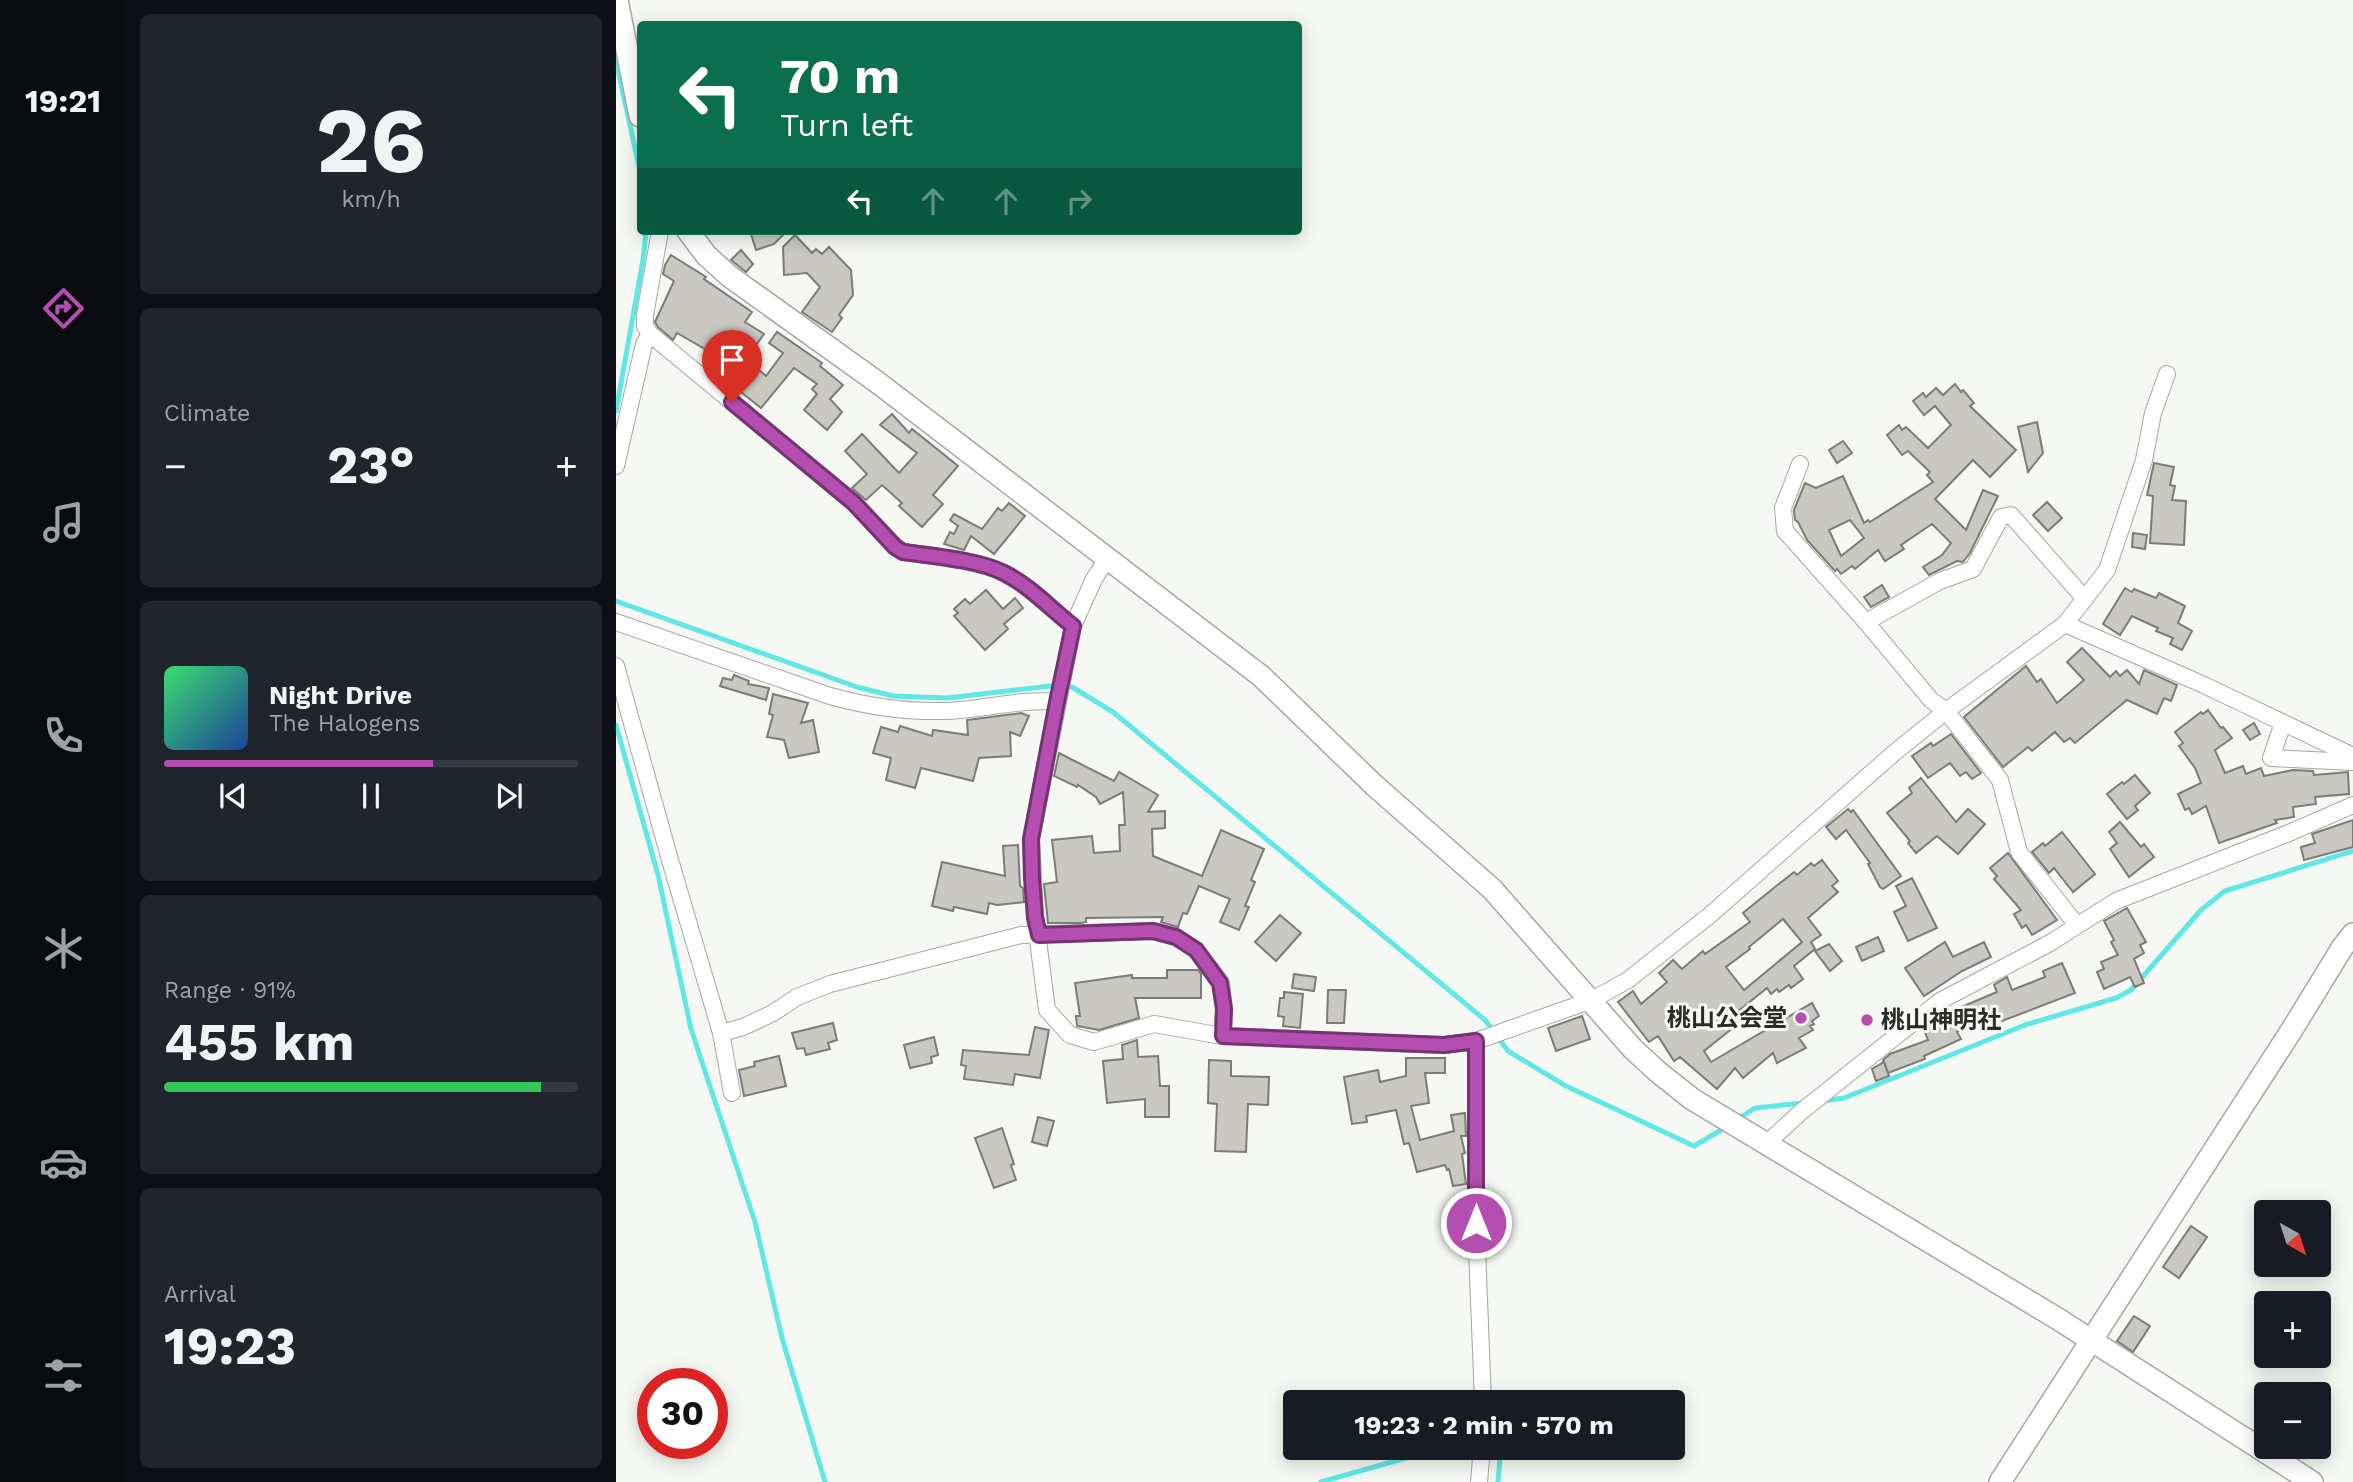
<!DOCTYPE html>
<meta charset="utf-8">
<style>
:root{--surface:#171b24;--page:#20242c;--text:#f1f3f6;--muted:#9ea1a6;--line:#363941;--accent:#b54eb1}
body{margin:0;font-family:"Work Sans","Noto Sans JP",sans-serif;background:var(--page);color:var(--text);height:100vh;display:flex;flex-direction:column;font-size:26px;white-space:nowrap}
*{box-sizing:border-box;margin:0}
p{font-size:23px;color:var(--muted)}
.icon{flex:none;width:38px;height:38px;fill:none;stroke:currentColor;stroke-width:2;stroke-linecap:round;stroke-linejoin:round}
.map{position:relative;flex:1;overflow:hidden}
.sheet{display:flex;flex-direction:column;gap:14px;padding:14px;background:#0d0f14;width:490px}
.sheet>*{flex:none}
.banner{position:absolute;left:21px;top:21px;width:665px;height:214px;border-radius:7px;box-shadow:0 4px 18px #0003;background:#0b6e4f;color:#fff;overflow:hidden}
.needle{width:46px;rotate:141deg}
.fabs{position:absolute;left:1638px;top:1200px;display:grid;gap:14px}
.fabs a{display:grid;place-items:center;width:77px;height:77px;border-radius:7px;background:var(--surface);box-shadow:0 4px 18px #0003;font-size:35px}
.speed{position:absolute;left:21px;top:1368px;display:flex;gap:14px;font-size:35px;font-weight:700;text-align:center}
.speed>*{display:grid;place-content:center;width:91px;height:91px;border-radius:50%;background:var(--surface);box-shadow:0 4px 18px #0003;line-height:1}
.speed .limit{border:10px solid #d22;background:#fff;color:#111}
.pin{position:absolute;display:grid;place-items:center;width:60px;height:60px;color:#fff;margin:-72px -30px;border-radius:50% 50% 50% 0;rotate:-45deg;box-shadow:0 0 7px #0007}
.pin .icon{rotate:45deg}
.me{position:absolute;width:77px;margin:-38px;rotate:0deg;stroke-linejoin:round;filter:drop-shadow(0 0 5px #0008)}
.turn{display:flex;align-items:center;gap:24px;height:147px;padding:0 28px;font-size:32px}
.turn .icon{width:91px;height:91px;stroke-width:2.5}
.turn b{display:block;font-size:49px;line-height:60px}
.lanes{display:flex;align-items:center;height:66px;padding:0 28px;background:#0003;justify-content:center;gap:35px;direction:ltr}
.lanes .off{opacity:.35}
.big{font-size:52px;font-weight:700;line-height:1.1}
.sheet .tile{flex:1;display:flex;flex-direction:column;justify-content:center;gap:10px;min-width:0;padding:0 24px;border-radius:10px;background:var(--page)}
.sheet .dial{align-items:center;gap:0}
.dial b{font-size:91px;line-height:1}
.song{display:flex;align-items:center;gap:21px}
.cover{width:84px;height:84px;border-radius:10px;background:linear-gradient(135deg,hsl(140 70% 55%),hsl(220 70% 35%))}
.played{height:7px;border-radius:4px;background:linear-gradient(90deg,var(--accent) 65%,var(--line) 65%)}
.keys{display:flex;justify-content:space-around;direction:ltr}
.heat{display:flex;justify-content:space-between;align-items:center;font-size:38px;direction:ltr}
.charge{height:10px;border-radius:5px;background:linear-gradient(90deg,#34c759 91%,var(--line) 0)}
.trip{position:absolute;left:667px;top:1390px;width:402px;height:70px;border-radius:7px;background:var(--surface);box-shadow:0 4px 18px #0003;font-weight:700;line-height:70px;text-align:center}
main{display:flex;flex:1;min-height:0}
.tab-bar{display:flex;flex-direction:column;width:126px;justify-content:space-around;align-items:center;background:#090b0e;color:var(--muted)}
.tab-bar .icon{width:49px;height:49px}
.tab-bar .selected{color:var(--accent)}
.tab-bar b{font-size:32px;color:var(--text)}
.map>svg:first-child{display:block}
.lines{fill:none;stroke-linecap:round;stroke-linejoin:round}
.stream{stroke:#60e7e6;stroke-width:5}
.building{fill:#c9c8c1;stroke:#7c7b75;stroke-width:2;fill-rule:evenodd}
.minor-casing{stroke:#a4a7a2;stroke-width:18}
.tertiary-casing{stroke:#a4a7a2;stroke-width:24}
.minor{stroke:#fff;stroke-width:16}
.tertiary{stroke:#fff;stroke-width:21}
.route-casing{stroke:#763373;stroke-width:18}
.route{stroke:#b54eb1;stroke-width:12}
.poi-dot{fill:#b54eb1;stroke:#f5f8f3;stroke-width:2.5}
.labels{text-anchor:middle;stroke-width:6;stroke-linejoin:round;paint-order:stroke}
.poi-label{font-size:24px;font-weight:bold;fill:#2b2c2a;stroke:#f5f8f3;text-anchor:end}
</style>
<main>
<nav class="tab-bar">
<b>19:21</b>
<svg class="icon selected" aria-label="directions" viewBox="0 0 24 24"><path d="M12 3l9 9-9 9-9-9zM9 14v-3h6M13 9l2 2-2 2"/></svg>
<svg class="icon" aria-label="music" viewBox="0 0 24 24"><path d="M9 18V5l10-2v13"/><circle cx="6" cy="18" r="3"/><circle cx="16" cy="16" r="3"/></svg>
<svg class="icon" aria-label="phone" viewBox="0 0 24 24"><path d="M5 4h4l2 5-3 2q2 4 5 5l2-3 5 2v4C11 20 4 13 5 4z"/></svg>
<svg class="icon" aria-label="climate" viewBox="0 0 24 24"><path d="M12 3v18M4 7l16 10M4 17L20 7"/></svg>
<svg class="icon" aria-label="car" viewBox="0 0 24 24"><path d="M5 17H2v-5l4-1 3-4h7l3 4 3 1v5h-3M9 17h6M6 11h13"/><circle cx="7" cy="17" r="2"/><circle cx="17" cy="17" r="2"/></svg>
<svg class="icon" aria-label="filters" viewBox="0 0 24 24"><path d="M4 7h16M4 17h16"/><circle cx="9" cy="7" r="2"/><circle cx="15" cy="17" r="2"/></svg>
</nav>
<section class="sheet">
<div class="tile dial"><b>26</b><p>km/h</p></div>
<div class="tile"><p>Climate</p>
<div class="heat"><a>−</a><b class="big">23°</b><a>+</a></div>
</div>
<div class="tile">
<div class="song"><i class="cover"></i><div><b>Night Drive</b><p>The Halogens</p></div></div>
<div class="played"></div>
<div class="keys"><svg class="icon" aria-label="previous" viewBox="0 0 24 24"><path d="M18 5L8 12l10 7zM5 5v14"/></svg><svg class="icon" aria-label="pause" viewBox="0 0 24 24"><path d="M8 5v14M16 5v14"/></svg><svg class="icon" aria-label="next" viewBox="0 0 24 24"><path d="M6 5l10 7-10 7zM19 5v14"/></svg></div>
</div>
<div class="tile"><p>Range · 91%</p><b class="big">455 km</b><div class="charge"></div></div>
<div class="tile"><p>Arrival</p><b class="big">19:23</b></div>
</section>
<div class="map">
<svg width="1737" height="1482" viewBox="0 0 1737 1482">
<rect width="100%" height="100%" fill="#f5f8f3"/>
<g class="lines">
<!-- stream -->
<g class="stream">
<polyline points="0,61 24,171"/>
<polyline points="0,411 27,260 30,231"/>
<polyline points="0,601 241,687 277,696 331,698 434,686"/>
<polyline points="456,687 497,712 869,1020 892,1051 950,1086 1078,1146 1112,1126"/>
<polyline points="0,725 42,875 75,1029 139,1222 166,1338 209,1482"/>
<polyline points="1207,1101 1228,1098 1409,1025 1500,998 1515,990 1585,910 1609,891 1737,851"/>
<polyline points="1120,1120 1139,1108 1187,1103"/>
<polyline points="879,1455 884,1458 882,1482"/>
<polyline points="705,1482 829,1447"/>
</g>
</g>
<!-- building -->
<g class="building">
<polygon points="134,231 171,231 158,244 140,250"/>
<polygon points="179,235 196,253 200,249 206,254 213,247 235,270 237,295 223,315 226,318 216,332 186,312 204,287 191,273 168,275 167,247"/>
<polygon points="125,250 137,264 130,272 115,260"/>
<polygon points="55,255 90,277 88,279 136,312 129,322 148,334 130,359 150,376 167,353 153,343 161,332 206,363 204,366 227,385 214,399 226,412 211,430 188,410 201,394 196,389 201,384 178,368 145,408 105,376 112,366 98,356 99,355 61,333 57,340 42,327 39,322 58,281 47,274 49,265"/>
<path d="M1339,384l6,8 2,-2 11,13 -4,3 46,44 -26,27 -17,-17 -38,39 31,31 17,-40 15,6 -28,57 -7,9 -6,-1 -28,14 -6,-8 19,-12 9,-12 -19,-19 -31,21 3,4 -19,12 -7,-11 -23,19 -3,-3 -11,8 -4,-5 -2,2 -28,-31 -9,-18 -3,-2 -1,-10 11,-27 11,5 27,-12 21,47 4,-3 2,2 63,-40 -6,-7 3,-3 -22,-21 -6,4 -15,-20 12,-10 3,5 4,-3 22,21 23,-23 -16,-19 -11,9 -11,-14 10,-8 3,4 10,-9 7,7zM1234,520l14,18 -23,18 -12,-26z"/>
<polygon points="276,414 293,433 296,429 342,466 317,495 327,504 306,527 283,506 286,503 266,485 250,500 236,488 251,474 229,451 246,434 283,473 301,453 264,425"/>
<polygon points="1421,422 1427,453 1412,472 1402,427"/>
<polygon points="1227,441 1236,453 1221,463 1213,450"/>
<polygon points="1538,463 1558,467 1554,485 1559,486 1556,500 1570,501 1568,545 1534,543 1537,496 1531,495"/>
<polygon points="1431,502 1446,518 1432,531 1417,515"/>
<polygon points="393,503 409,516 378,554 355,536 348,550 328,544 334,532 338,534 342,526 334,520 338,514 366,529 382,508 386,511"/>
<polygon points="1517,533 1531,535 1529,549 1516,547"/>
<polygon points="1266,585 1273,597 1255,607 1248,597"/>
<polygon points="1509,588 1516,592 1518,589 1540,598 1543,593 1569,606 1562,623 1576,631 1566,650 1554,644 1557,638 1540,631 1542,628 1516,616 1504,635 1487,624"/>
<polygon points="370,590 387,609 399,598 407,608 388,624 392,629 369,650 338,616 342,613 338,609 349,599 354,604"/>
<polygon points="1466,648 1494,677 1500,671 1504,676 1511,670 1523,684 1528,670 1561,685 1555,701 1548,698 1541,714 1511,700 1459,743 1454,738 1448,742 1439,732 1416,751 1412,747 1387,767 1348,717 1410,666 1421,682 1425,679 1441,703 1468,680 1451,662"/>
<polygon points="118,675 133,681 132,684 153,688 150,700 104,686 107,678 116,680"/>
<polygon points="157,694 192,703 185,723 197,720 203,752 173,758 168,740 151,737 157,715 153,714"/>
<polygon points="1592,710 1605,728 1607,727 1616,738 1599,750 1609,773 1627,766 1630,774 1645,768 1648,776 1677,770 1697,771 1698,775 1732,772 1733,794 1699,797 1700,804 1677,807 1678,817 1659,820 1661,823 1603,843 1590,806 1576,814 1573,808 1569,810 1562,794 1585,783 1579,768 1563,746 1567,743 1559,732 1585,712 1587,714"/>
<polygon points="405,713 413,716 404,736 394,732 395,756 363,758 357,781 305,768 299,788 270,780 275,758 257,753 265,727 282,732 284,726 316,736 317,730 352,735 351,720"/>
<polygon points="1638,723 1644,734 1634,740 1627,730"/>
<polygon points="1335,734 1365,773 1356,779 1350,772 1344,776 1334,763 1312,778 1296,756 1315,743 1317,746"/>
<polygon points="443,753 498,781 503,772 542,795 532,812 549,811 549,828 536,829 537,856 586,876 605,830 648,849 635,880 639,882 629,906 633,907 623,930 604,922 614,899 583,886 571,914 567,913 562,927 545,922 547,917 470,918 470,922 465,923 432,923 428,884 441,882 436,840 476,836 478,853 504,851 503,825 509,825 507,792 484,804 480,797 462,785 461,787 438,776"/>
<polygon points="1519,775 1534,793 1519,806 1522,810 1511,819 1491,794 1506,782 1508,784"/>
<polygon points="1305,778 1340,822 1352,809 1369,824 1342,854 1321,836 1300,853 1292,843 1294,841 1271,813 1296,793 1293,788"/>
<polygon points="1232,809 1235,812 1237,810 1285,876 1267,889 1264,887 1252,864 1254,863 1230,830 1220,839 1210,827"/>
<polygon points="1737,820 1737,847 1688,860 1685,847 1699,843 1696,834"/>
<polygon points="1504,822 1525,847 1528,844 1538,857 1513,877 1494,849 1501,843 1493,832"/>
<polygon points="1446,832 1479,874 1457,892 1438,868 1433,873 1416,852 1427,843 1429,846"/>
<polygon points="402,845 404,886 407,888 408,902 381,905 373,903 371,914 338,907 337,911 316,906 326,862 389,876 387,846"/>
<polygon points="1392,853 1441,920 1416,935 1410,925 1406,928 1398,914 1405,910 1378,879 1381,876 1374,868"/>
<path d="M1206,860l16,21 -6,5 6,6 -30,26 13,17 -10,7 4,7 -21,17 9,13 -12,9 -2,-3 -10,7 -2,-3 -6,5 -4,-6 -41,33 8,6 -30,24 7,11 101,-59 7,13 -7,5 2,3 -4,2 3,4 -14,8 7,10 -29,15 -4,-10 -30,25 -8,-10 -18,21 -37,-32 -6,4 -16,-25 -9,6 -31,-40 15,-11 8,13 26,-22 -8,-9 14,-13 9,9 21,-18 2,3 45,-32 -7,-9 32,-26 19,-15 3,3 14,-12 3,3zM1167,919l19,23 -58,48 -18,-23 24,-18 -1,-2z"/>
<polygon points="1296,878 1321,928 1292,941 1278,912 1290,906 1280,886"/>
<polygon points="1511,908 1530,942 1524,945 1528,953 1518,959 1528,983 1519,987 1514,977 1488,989 1481,972 1488,969 1485,962 1502,955 1495,942 1498,940 1488,921"/>
<polygon points="664,915 685,933 660,961 639,942"/>
<polygon points="1262,937 1268,951 1246,961 1240,947"/>
<polygon points="1329,942 1337,957 1368,942 1375,957 1346,971 1308,996 1289,968"/>
<polygon points="1213,944 1226,961 1214,971 1199,951"/>
<polygon points="1446,963 1459,993 1386,1021 1384,1017 1380,1019 1376,1009 1341,1032 1345,1039 1308,1056 1309,1059 1272,1073 1267,1060 1274,1054 1312,1040 1308,1030 1345,1012 1343,1008 1381,992 1378,985 1391,977 1396,990 1429,977 1427,971"/>
<polygon points="551,970 582,970 585,974 585,998 519,998 523,1018 483,1030 461,1026 460,1016 464,1016 459,983 516,975 516,978 551,978"/>
<polygon points="678,974 700,977 698,991 676,988"/>
<polygon points="712,990 730,990 728,1023 711,1023"/>
<polygon points="668,992 687,994 684,1028 667,1026 668,1017 662,1016 664,998 668,998"/>
<polygon points="966,1016 974,1039 940,1051 932,1028"/>
<polygon points="217,1023 221,1040 212,1043 214,1049 190,1055 188,1048 181,1049 176,1033"/>
<polygon points="419,1027 433,1030 424,1078 399,1074 397,1085 348,1079 350,1066 345,1065 347,1050 413,1055"/>
<polygon points="318,1037 322,1055 315,1057 316,1063 294,1068 288,1045"/>
<polygon points="521,1040 522,1057 542,1056 544,1086 553,1086 553,1117 529,1117 529,1099 491,1103 487,1061 507,1059 506,1045"/>
<polygon points="163,1056 170,1086 128,1096 123,1070 139,1066 138,1062"/>
<polygon points="790,1058 829,1058 829,1073 809,1073 813,1103 795,1106 804,1140 838,1131 835,1115 849,1113 850,1136 845,1136 849,1153 846,1154 850,1184 837,1186 833,1169 831,1170 829,1165 801,1172 793,1143 788,1144 780,1110 750,1116 751,1122 736,1124 728,1077 762,1070 764,1082 790,1076"/>
<polygon points="593,1060 615,1061 615,1076 653,1077 652,1105 632,1104 630,1152 599,1151 601,1104 592,1103"/>
<polygon points="1268,1062 1273,1076 1260,1081 1256,1069"/>
<polygon points="422,1117 438,1121 431,1146 416,1142"/>
<polygon points="386,1128 398,1164 395,1165 400,1180 378,1188 359,1138"/>
<polygon points="1575,1226 1591,1237 1563,1278 1547,1267"/>
<polygon points="1518,1316 1534,1326 1517,1352 1501,1341"/>
</g>
<g class="lines">
<!-- minor casing -->
<g class="minor-casing">
<g id="minor">
<path d="M44,231l-15,84v11l5,8 204,169 42,44 7,5c29,4 76,8 101,21 26,13 47,36 69,53"/>
<polyline points="1184,464 1167,508 1169,531 1250,622 1315,700 1330,711 1384,780 1403,852 1460,924"/>
<polyline points="0,466 28,344 34,334"/>
<polyline points="491,559 478,579 457,626 415,839 419,917 431,1010 454,1035 478,1042 538,1024 606,1036 828,1045 860,1041 976,1000 1012,980 1094,915 1278,753 1330,711 1449,624 1588,685 1737,756"/>
<path d="M0,622l214,74c36,10 75,16 113,15 38,0 75,-13 114,-9"/>
<polyline points="1250,622 1324,581 1357,569 1385,517 1395,515 1469,599"/>
<polyline points="1449,624 1491,570 1528,460 1537,413 1551,374"/>
<polyline points="0,666 54,860 105,1033 116,1093"/>
<polyline points="1667,723 1655,758 1737,762"/>
<polyline points="105,1033 127,1027 157,1013 181,997 214,984 405,935 537,931 560,937 580,950 605,983 608,1009 606,1036"/>
<polyline points="860,1041 860,1223 867,1402"/>
<polyline points="1150,1144 1186,1111 1324,1001 1434,943 1500,901 1673,833 1737,805"/>
<polyline points="863,1482 866,1447"/>
</g>
</g>
<!-- tertiary casing -->
<g class="tertiary-casing">
<g id="tertiary">
<polyline points="1,0 24,116"/>
<polyline points="72,231 90,255 113,276 261,382 645,676 758,785 876,889 1017,1049 1042,1072 1076,1099 1442,1319 1696,1482"/>
<polyline points="1384,1482 1677,1028 1726,948 1737,934"/>
</g>
</g>
<!-- minor -->
<use href="#minor" class="minor"/>
<!-- tertiary -->
<use href="#tertiary" class="tertiary"/>
</g>
<g class="lines">
<!-- route casing -->
<g class="route-casing">
<path id="route" d="M116,402l122,101 41,44 8,5c29,4 76,8 101,21 26,13 47,36 69,53l-16,76 -26,137 1,39 3,39 4,18 114,-4 23,6 20,13 24,33 4,26 -1,27 221,9 32,-4v182"/>
</g>
<!-- route -->
<use href="#route" class="route"/>
</g>
<!-- markers -->
<g class="poi-dot">
<circle cx="1185" cy="1018" r="7"/>
<circle cx="1251" cy="1020" r="7"/>
</g>
<g class="labels">
<!-- poi labels -->
<g class="poi-label">
<text x="1171" y="1026">桃山公会堂</text>
<text x="1265" y="1028" text-anchor="start">桃山神明社</text>
</g>
</g>
</svg>
<div class="fabs">
<a><svg class="needle" viewBox="-14 -14 28 28"><path d="M0-13l5 13h-10z" fill="#e53935"/><path d="M0 13l5-13h-10z" fill="#9ea1a6"/></svg></a>
<a>+</a>
<a>−</a>
</div>
<div class="speed"><div class="limit">30</div></div>
<div class="pin" style="left:116px;top:402px;background:#d93025"><svg class="icon" aria-label="arrive" viewBox="0 0 24 24"><path d="M6 21V4h12l-3 4 3 4H6"/></svg></div>
<svg class="me" style="left:860px;top:1223px" viewBox="-20 -20 40 40"><circle r="17" fill="#b54eb1" stroke="#fff" stroke-width="3"/><path d="M0-11L8 9 0 5-8 9z" fill="#fff"/></svg>
<div class="trip">19:23 · 2 min · 570 m</div>
<div class="banner">
<div class="turn"><svg class="icon" aria-label="left" viewBox="0 0 24 24"><path d="M17 20v-9H6M10 6l-5 5 5 5"/></svg><div><b>70 m</b>Turn left</div></div>
<div class="lanes"><svg class="icon" aria-label="left" viewBox="0 0 24 24"><path d="M17 20v-9H6M10 6l-5 5 5 5"/></svg><svg class="icon off" aria-label="ahead" viewBox="0 0 24 24"><path d="M12 20V5M6 11l6-6 6 6"/></svg><svg class="icon off" aria-label="ahead" viewBox="0 0 24 24"><path d="M12 20V5M6 11l6-6 6 6"/></svg><svg class="icon off" aria-label="right" viewBox="0 0 24 24"><path d="M7 20v-9h11M14 6l5 5-5 5"/></svg></div>
</div>
</div>
</main>
